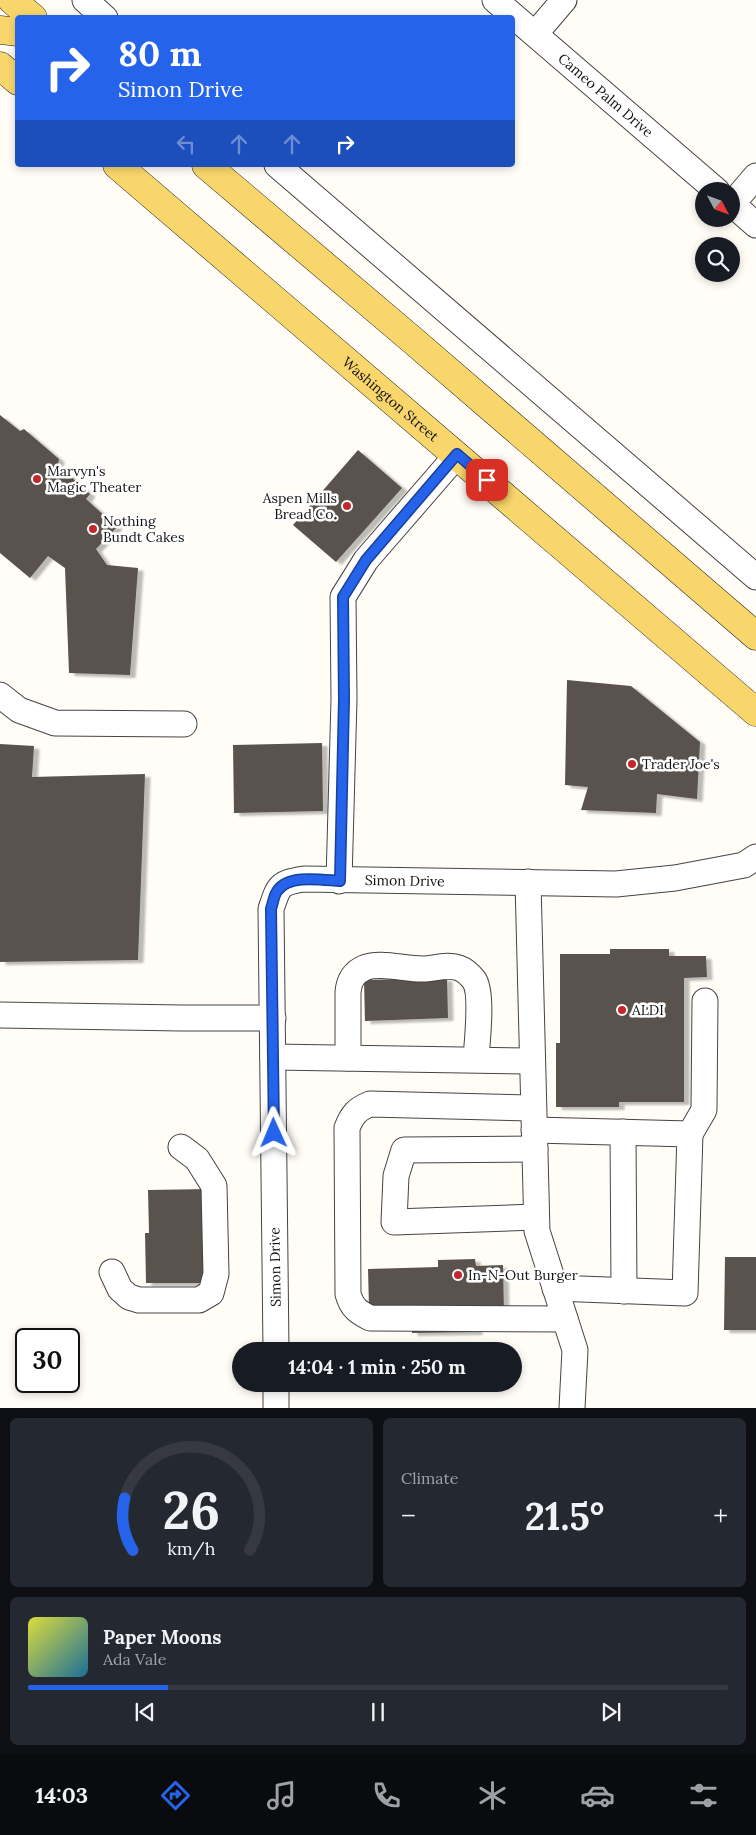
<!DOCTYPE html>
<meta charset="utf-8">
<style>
:root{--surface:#171b24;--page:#242831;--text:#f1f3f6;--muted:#9ea1a6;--line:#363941;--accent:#2563eb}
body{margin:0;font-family:Lora,serif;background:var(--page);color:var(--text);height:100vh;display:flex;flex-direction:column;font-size:19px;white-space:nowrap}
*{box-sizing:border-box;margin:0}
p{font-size:16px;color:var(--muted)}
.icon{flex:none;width:28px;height:28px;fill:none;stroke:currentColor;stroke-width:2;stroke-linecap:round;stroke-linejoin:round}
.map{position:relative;height:1408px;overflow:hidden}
.sheet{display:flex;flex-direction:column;gap:10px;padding:10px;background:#0d0f14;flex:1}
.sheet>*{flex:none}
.guide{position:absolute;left:15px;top:15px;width:500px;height:152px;border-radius:5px;box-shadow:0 2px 8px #0003;background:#2563eb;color:#fff;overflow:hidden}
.needle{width:32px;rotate:131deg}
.fabs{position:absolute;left:695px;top:182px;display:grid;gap:10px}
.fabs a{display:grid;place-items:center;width:45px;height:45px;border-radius:50%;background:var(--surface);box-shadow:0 2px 8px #0003;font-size:25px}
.speed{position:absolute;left:15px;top:1328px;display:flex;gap:10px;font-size:25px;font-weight:700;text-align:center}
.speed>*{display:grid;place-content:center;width:65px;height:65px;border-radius:50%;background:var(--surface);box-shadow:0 2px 8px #0003;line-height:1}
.speed .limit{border:2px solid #111;border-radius:8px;background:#fff;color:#111}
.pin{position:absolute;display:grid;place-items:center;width:42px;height:42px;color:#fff;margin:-21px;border-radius:10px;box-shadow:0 2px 8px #0006}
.me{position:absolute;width:55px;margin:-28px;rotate:359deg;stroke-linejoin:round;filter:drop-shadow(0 0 4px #0008)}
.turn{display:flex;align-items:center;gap:18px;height:105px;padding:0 20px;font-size:22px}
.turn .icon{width:65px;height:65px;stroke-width:2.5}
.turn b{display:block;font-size:35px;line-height:42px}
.lanes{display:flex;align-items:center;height:48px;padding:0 20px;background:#0003;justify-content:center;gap:25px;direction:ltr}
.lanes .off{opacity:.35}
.big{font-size:38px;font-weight:700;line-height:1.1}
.sheet .card{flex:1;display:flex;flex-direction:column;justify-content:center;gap:8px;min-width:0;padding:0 18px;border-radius:8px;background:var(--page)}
.sheet .dial{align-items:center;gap:0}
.dial svg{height:130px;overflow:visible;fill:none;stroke:var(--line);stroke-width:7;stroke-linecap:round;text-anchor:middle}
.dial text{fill:var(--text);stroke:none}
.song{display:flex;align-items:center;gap:15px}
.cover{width:60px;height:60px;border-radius:8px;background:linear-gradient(135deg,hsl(60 70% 55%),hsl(200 70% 35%))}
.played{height:5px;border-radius:2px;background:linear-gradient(90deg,var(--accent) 20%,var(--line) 20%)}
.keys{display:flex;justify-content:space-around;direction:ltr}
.heat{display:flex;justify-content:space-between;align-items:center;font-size:28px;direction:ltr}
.sheet .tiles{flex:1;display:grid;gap:10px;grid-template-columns:1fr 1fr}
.card:last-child{grid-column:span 2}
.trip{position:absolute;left:232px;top:1342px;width:290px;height:50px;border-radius:25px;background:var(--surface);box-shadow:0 2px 8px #0003;font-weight:700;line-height:50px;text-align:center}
.tab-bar{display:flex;height:80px;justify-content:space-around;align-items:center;background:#090b0e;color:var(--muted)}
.tab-bar .icon{width:35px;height:35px}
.tab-bar .current{color:var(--accent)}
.tab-bar b{font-size:22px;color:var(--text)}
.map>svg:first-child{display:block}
.building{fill:#5a524d;filter:url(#shadow)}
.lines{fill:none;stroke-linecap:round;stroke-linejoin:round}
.minor-casing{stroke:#444;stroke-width:27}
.major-casing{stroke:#222;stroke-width:29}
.minor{stroke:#fff;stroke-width:25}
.major{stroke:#f9d66b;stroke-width:28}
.route-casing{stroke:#184099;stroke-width:12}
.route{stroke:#2563eb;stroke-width:9}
.poi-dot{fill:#c4262e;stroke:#fff;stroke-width:2}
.labels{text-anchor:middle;stroke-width:5;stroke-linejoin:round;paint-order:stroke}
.street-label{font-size:14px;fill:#111;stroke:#fff}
.poi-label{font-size:14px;fill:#111;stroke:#fff;text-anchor:start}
</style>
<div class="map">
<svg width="756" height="1408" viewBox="0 0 756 1408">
<defs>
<filter id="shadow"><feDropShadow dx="5.5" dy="3" stdDeviation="1" flood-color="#0004"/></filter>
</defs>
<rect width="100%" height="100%" fill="#fffdf5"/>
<!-- building -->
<g class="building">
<polygon points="0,415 20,431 24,429 59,459 58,465 90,494 86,499 117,527 96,549 107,565 138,568 130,675 69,673 65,568 48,556 30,578 0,553"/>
<polygon points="358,450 402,488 336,562 293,525"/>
<polygon points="567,680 631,686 700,742 697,799 657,794 656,813 581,810 588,787 565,785"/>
<polygon points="322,743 323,811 234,813 233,745"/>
<polygon points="0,744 34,746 32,777 145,774 138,960 0,962"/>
<polygon points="610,949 669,949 669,956 706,956 707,977 684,978 684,1102 619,1102 619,1107 556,1107 556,1043 560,1043 560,954 610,954"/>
<polygon points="447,978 448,1018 365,1021 364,980"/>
<polygon points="210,1189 211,1283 146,1283 145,1233 149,1233 148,1190"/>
<polygon points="725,1257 756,1257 756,1330 724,1330"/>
<polygon points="475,1259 476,1266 503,1265 504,1314 477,1315 477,1332 412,1333 412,1307 369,1308 368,1269 438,1267 438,1260"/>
</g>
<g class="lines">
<!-- minor casing -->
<g class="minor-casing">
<g id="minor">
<polyline points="85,0 105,18"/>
<path id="s1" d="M495,0l222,191"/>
<polyline points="535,34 564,0"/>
<polyline points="277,165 756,577"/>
<polyline points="731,203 756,225"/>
<polyline points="732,204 756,176"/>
<polyline points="0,695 19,710 55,723 184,724"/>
<polyline points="339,881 344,699 343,597 366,560 457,455"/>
<polyline points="528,882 537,1231 575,1350 572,1408"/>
<polyline points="0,1015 181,1018 273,1018"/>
<polyline points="273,1057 532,1061"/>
<path d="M348,1058v-66c1,-11 5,-19 16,-24 16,-7 43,2 61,1 11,-1 24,-5 34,-1 6,2 11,7 15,12 9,13 3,62 2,79"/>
<path d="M533,1108l-163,-4c-13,5 -18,11 -23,24l1,166c4,14 10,18 22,24l195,1"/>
<polyline points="534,1130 690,1134 685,1293 555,1288"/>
<polyline points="623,1132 624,1291"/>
<polyline points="690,1134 704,1110 705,1001"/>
<polyline points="535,1149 404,1150 396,1176 394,1222 536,1217"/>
<polyline points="112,1272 120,1289 129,1297 139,1300 199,1300 211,1293 216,1274 214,1186 197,1159 181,1147"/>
<path id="s2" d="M276,1351l-5,-442c8,-24 8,-26 33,-30l312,5 59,-6 69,-13 12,-8"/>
<polyline points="276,1384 276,1408"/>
</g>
</g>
<!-- major casing -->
<g class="major-casing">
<g id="major">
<polyline points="12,0 33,18"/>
<polyline points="0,30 18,32"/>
<polyline points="0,66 18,81"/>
<path id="s3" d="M117,165l639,547"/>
<polyline points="206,165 410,338 756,636"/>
</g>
</g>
<!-- minor -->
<use href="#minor" class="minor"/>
<!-- major -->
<use href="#major" class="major"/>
</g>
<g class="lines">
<!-- route casing -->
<g class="route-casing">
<path id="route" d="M274,1133l-3,-224c2,-6 3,-15 7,-19 11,-16 45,-10 62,-9l4,-182 -1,-102 23,-37 91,-106 30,26"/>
</g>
<!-- route -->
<use href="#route" class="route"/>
</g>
<!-- markers -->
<g class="poi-dot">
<circle cx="37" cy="479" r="5"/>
<circle cx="347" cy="506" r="5"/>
<circle cx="93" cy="529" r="5"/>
<circle cx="632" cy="764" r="5"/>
<circle cx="622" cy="1010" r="5"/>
<circle cx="458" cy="1275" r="5"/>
</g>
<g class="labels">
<!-- street labels -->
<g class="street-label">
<text dy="5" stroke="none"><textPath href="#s1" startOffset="146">Cameo Palm Drive</textPath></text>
<text dy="5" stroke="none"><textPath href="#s3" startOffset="360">Washington Street</textPath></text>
<text dy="5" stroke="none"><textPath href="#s2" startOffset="592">Simon Drive</textPath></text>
<text transform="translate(275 1267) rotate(-91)" y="5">Simon Drive</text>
</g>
<!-- poi labels -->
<g class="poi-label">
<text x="47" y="476">Marvyn's<tspan x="47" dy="16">Magic Theater</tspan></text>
<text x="337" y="503" text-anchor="end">Aspen Mills<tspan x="337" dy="16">Bread Co.</tspan></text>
<text x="103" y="526">Nothing<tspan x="103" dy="16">Bundt Cakes</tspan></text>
<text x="642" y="769">Trader Joe's</text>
<text x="632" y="1015">ALDI</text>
<text x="468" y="1280">In-N-Out Burger</text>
</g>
</g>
</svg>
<div class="fabs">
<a><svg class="needle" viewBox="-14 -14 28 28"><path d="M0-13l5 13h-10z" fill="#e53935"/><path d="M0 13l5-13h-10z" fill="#9ea1a6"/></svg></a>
<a><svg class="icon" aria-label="search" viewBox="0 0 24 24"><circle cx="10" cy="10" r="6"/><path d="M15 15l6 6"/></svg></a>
</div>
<div class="speed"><div class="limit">30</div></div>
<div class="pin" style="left:487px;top:480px;background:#d93025"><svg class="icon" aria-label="arrive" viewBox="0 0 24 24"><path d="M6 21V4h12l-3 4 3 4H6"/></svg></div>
<svg class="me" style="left:274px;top:1133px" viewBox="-20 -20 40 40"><path d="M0-17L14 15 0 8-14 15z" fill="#2563eb" stroke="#fff" stroke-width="4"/></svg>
<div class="trip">14:04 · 1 min · 250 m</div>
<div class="guide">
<div class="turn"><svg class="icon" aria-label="right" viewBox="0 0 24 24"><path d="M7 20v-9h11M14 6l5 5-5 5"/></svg><div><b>80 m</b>Simon Drive</div></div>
<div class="lanes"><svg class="icon off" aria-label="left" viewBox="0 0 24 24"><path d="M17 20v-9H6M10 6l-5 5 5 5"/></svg><svg class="icon off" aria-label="ahead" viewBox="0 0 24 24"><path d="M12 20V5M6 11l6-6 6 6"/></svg><svg class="icon off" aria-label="ahead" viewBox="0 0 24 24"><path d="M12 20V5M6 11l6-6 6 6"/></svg><svg class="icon" aria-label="right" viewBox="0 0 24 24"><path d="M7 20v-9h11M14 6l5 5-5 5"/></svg></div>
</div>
</div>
<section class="sheet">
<div class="tiles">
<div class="card dial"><svg viewBox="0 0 100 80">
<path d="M14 69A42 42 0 1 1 86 69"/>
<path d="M14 69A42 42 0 0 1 9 37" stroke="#2563eb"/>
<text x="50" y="56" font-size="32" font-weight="700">26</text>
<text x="50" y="72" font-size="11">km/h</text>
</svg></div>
<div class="card"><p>Climate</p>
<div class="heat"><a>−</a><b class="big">21.5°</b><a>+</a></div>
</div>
<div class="card">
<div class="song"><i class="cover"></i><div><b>Paper Moons</b><p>Ada Vale</p></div></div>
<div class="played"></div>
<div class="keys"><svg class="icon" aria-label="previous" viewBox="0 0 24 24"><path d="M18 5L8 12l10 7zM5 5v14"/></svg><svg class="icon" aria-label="pause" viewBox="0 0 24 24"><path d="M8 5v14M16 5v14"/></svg><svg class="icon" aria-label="next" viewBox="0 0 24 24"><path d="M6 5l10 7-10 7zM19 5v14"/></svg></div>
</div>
</div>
</section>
<nav class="tab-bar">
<b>14:03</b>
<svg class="icon current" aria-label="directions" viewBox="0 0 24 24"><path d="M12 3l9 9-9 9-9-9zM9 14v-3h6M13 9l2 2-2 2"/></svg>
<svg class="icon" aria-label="music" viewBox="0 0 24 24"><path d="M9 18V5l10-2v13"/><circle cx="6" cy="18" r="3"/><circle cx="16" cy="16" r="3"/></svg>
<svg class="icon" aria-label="phone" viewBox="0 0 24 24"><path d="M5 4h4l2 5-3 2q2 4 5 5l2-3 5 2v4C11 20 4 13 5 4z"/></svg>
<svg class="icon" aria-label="climate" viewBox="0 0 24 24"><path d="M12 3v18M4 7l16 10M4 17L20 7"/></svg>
<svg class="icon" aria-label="car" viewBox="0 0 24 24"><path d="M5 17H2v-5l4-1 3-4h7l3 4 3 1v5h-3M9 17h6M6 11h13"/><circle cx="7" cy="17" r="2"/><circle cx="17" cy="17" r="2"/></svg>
<svg class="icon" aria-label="filters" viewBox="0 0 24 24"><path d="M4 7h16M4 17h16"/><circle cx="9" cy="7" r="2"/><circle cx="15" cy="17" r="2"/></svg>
</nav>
